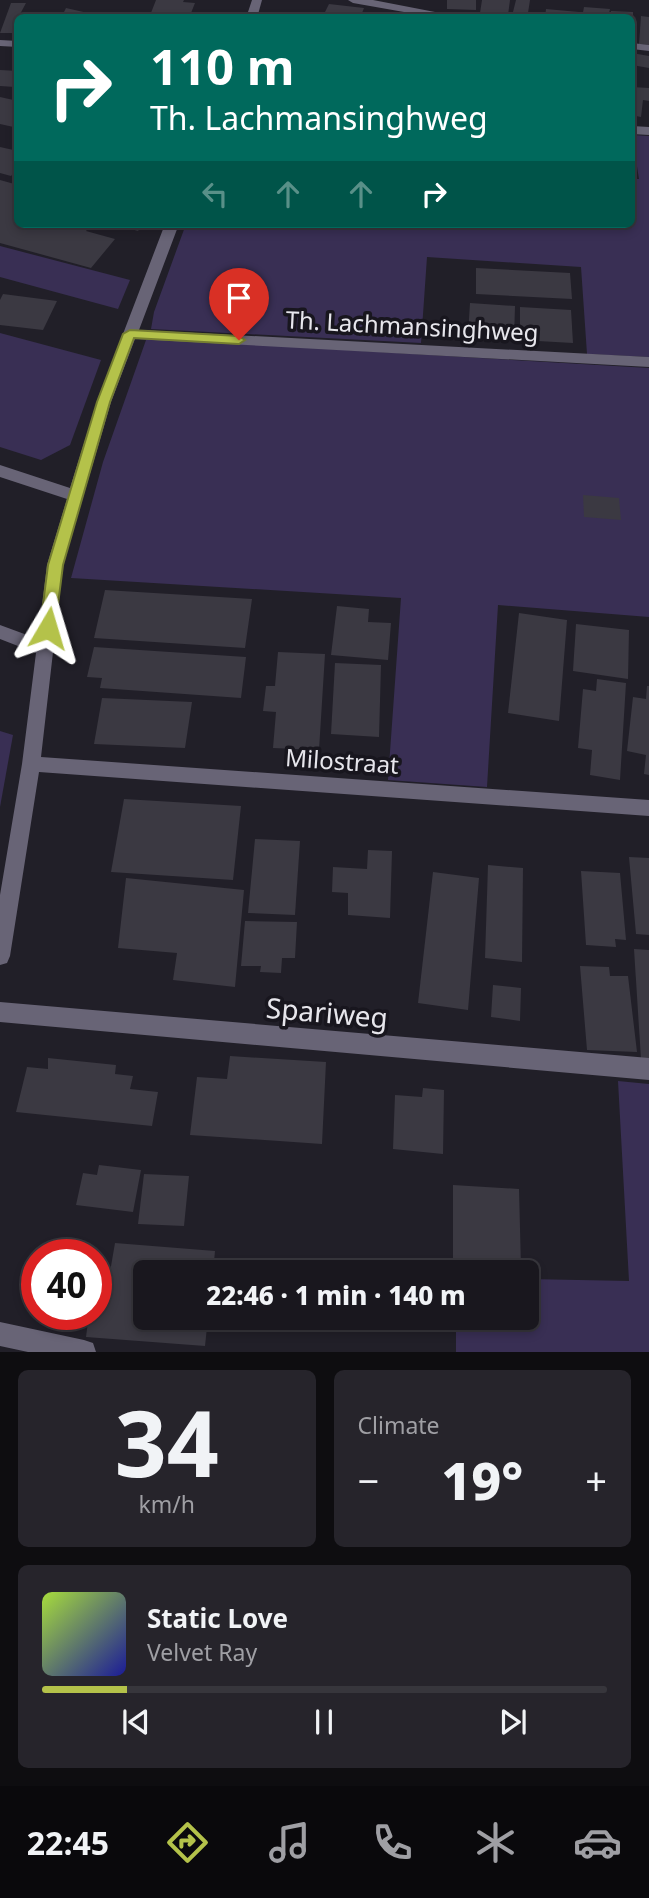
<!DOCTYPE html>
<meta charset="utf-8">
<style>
:root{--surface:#19171e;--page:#26242b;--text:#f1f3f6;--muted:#9f9fa4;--line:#37363c;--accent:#b4c24a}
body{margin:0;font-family:"Noto Sans",sans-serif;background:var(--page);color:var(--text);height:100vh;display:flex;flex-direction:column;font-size:26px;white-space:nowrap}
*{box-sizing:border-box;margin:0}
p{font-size:23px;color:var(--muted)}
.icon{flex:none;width:38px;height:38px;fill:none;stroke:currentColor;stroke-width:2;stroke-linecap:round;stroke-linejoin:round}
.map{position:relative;height:1352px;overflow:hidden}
.sheet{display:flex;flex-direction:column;gap:18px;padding:18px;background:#0e0d10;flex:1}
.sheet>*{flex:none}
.hud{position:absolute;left:14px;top:14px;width:621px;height:214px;border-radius:10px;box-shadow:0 4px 10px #0003,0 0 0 2px var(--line);background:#00695c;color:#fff;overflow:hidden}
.speed{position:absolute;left:21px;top:1239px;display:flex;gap:14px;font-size:35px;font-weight:700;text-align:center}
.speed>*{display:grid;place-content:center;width:91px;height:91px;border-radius:50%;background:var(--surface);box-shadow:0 4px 10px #0003,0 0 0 2px var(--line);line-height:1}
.speed .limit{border:10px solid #d22;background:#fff;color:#111}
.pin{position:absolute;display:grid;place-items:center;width:60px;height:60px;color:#fff;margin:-72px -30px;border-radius:50% 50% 50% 0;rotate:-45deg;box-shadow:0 0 7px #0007}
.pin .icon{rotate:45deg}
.me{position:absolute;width:77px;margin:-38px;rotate:7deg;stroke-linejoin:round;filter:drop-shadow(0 0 5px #0008)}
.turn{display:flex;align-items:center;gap:24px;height:147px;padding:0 21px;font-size:32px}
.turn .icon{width:91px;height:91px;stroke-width:2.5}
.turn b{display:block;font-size:49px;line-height:60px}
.lanes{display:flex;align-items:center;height:66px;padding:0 21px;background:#0003;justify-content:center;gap:35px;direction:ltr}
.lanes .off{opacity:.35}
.big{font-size:52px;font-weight:800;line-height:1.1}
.sheet .tile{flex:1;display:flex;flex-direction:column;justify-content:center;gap:10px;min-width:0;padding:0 24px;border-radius:10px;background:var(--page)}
.sheet .dial{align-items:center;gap:0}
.dial b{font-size:91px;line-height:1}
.song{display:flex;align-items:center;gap:21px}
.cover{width:84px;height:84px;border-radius:10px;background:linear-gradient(135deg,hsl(80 70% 55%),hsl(240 70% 35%))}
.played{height:7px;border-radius:4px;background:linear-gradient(90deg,var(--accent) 15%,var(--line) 15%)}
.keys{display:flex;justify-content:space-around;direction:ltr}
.heat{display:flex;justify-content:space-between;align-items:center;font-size:38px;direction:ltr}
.sheet .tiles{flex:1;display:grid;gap:18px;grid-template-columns:1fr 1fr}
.tile:last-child{grid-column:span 2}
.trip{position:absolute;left:133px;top:1260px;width:406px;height:70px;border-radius:10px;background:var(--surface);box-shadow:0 4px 10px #0003,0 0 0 2px var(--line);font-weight:800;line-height:70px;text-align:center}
.dock{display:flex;height:112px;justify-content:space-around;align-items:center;background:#0a090c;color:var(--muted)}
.dock .icon{width:49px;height:49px}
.dock .current{color:var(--accent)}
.dock b{font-size:32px;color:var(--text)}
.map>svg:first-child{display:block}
.green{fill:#392f54}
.building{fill:#3b3942}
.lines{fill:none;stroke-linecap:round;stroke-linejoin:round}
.minor{fill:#686476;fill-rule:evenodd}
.route{fill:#b4c24a;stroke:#757e30;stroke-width:2}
.labels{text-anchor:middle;stroke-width:7;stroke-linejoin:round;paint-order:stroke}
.street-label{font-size:24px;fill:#e7e6ec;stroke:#18161e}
.near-street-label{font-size:28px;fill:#e7e6ec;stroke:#18161e}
</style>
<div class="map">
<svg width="649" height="1352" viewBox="0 0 649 1352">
<rect width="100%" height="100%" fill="#211f28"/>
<!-- green -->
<g class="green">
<polygon points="632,135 649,136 649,357 587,354 581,267 427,257 421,343 151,329 154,312 186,224 632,224 632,179 639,179"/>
<polygon points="0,246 130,280 118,309 0,277"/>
<polygon points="0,333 101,360 70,445 41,460 0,447"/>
<polygon points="160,339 649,368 649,617 498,605 487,787 388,780 401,598 71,578 103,462 146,340"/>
<polygon points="0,731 13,735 0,807"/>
<polygon points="618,1081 649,1084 649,1352 456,1352 456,1318 527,1318 527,1279 629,1281"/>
</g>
<!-- building -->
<g class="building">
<polygon points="156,0 184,0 183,2 195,3 189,18 149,18"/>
<polygon points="447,0 476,0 476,10 447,9"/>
<polygon points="482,0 510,0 508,15 480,13"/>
<polygon points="516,0 530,0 528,13 513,12"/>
<polygon points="11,3 26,3 18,18 18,33 0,33"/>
<polygon points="329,4 364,8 360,18 324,14"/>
<polygon points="584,7 610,9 608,17 582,18"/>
<polygon points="66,8 101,16 101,18 61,18"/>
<polygon points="546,9 579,12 578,18 545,18"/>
<polygon points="611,11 633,12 633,18 611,18"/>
<polygon points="641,16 649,17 649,45 639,44"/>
<polygon points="632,53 649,56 649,68 632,65"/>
<polygon points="0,70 18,71 15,87 0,86"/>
<polygon points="632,87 649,88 649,101 643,100 641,117 636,116 635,120 632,119"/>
<polygon points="0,97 18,101 18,128 0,124"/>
<polygon points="0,147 18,151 18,168 11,176 0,173"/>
<polygon points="0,180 18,185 18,224 92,224 86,231 115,239 91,268 0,243"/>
<polygon points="113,224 143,224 138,231"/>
<polygon points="476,268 570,273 572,299 476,294"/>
<polygon points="3,294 57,301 43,330 0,325 0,300"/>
<polygon points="470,303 515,306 514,338 468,335"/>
<polygon points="520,307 571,310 573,343 520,340"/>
<polygon points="583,495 619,498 621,520 584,517"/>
<polygon points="105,590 252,599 245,648 94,638"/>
<polygon points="337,606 369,609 368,622 391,623 388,660 331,655"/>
<polygon points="519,613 567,620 559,721 508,713"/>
<polygon points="576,624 629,630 628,679 573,671"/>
<polygon points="94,647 246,657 241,698 100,688 102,678 87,677"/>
<polygon points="278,652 325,654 319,750 273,748 276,712 263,711 266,686 275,686"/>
<polygon points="335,663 381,665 379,737 331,734"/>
<polygon points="597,679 626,683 620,780 590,775 592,750 578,748 583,689 596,691"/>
<polygon points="647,686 649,686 649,775 644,774 646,755 627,751 633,697 646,699"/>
<polygon points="102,698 192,702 185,748 94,744"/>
<polygon points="124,799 241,806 233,880 111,872"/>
<polygon points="255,839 300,841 295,915 248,913"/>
<polygon points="368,850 392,851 390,918 348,915 348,893 332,892 333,867 367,869"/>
<polygon points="629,857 649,858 649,935 636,934"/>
<polygon points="488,865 523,868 522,962 485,958"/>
<polygon points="581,871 620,873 626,940 615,939 616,947 586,945"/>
<polygon points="433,872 479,878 468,1010 418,1003"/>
<polygon points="126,878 244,890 235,987 173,980 177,953 118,948"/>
<polygon points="245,921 297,922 295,958 282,958 281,973 260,972 261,966 241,966"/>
<polygon points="634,949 649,950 649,1060 641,1059"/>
<polygon points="580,966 609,967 610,976 628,976 637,1052 587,1050"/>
<polygon points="493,985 521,988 520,1021 491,1017"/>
<polygon points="230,1056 326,1062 322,1144 190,1135 197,1077 227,1079"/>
<polygon points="48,1058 116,1065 115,1074 133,1076 130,1089 158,1092 152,1126 16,1112 27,1067 48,1069"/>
<polygon points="423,1088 444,1090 443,1154 393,1149 395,1095 422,1097"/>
<polygon points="99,1165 141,1170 133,1212 76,1205 83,1173 97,1175"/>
<polygon points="144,1174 189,1176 184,1226 138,1224"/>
<polygon points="453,1185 519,1189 521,1268 453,1263"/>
<polygon points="115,1243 215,1251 213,1272 145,1272 145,1318 208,1318 205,1346 86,1337 89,1314 96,1314 96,1271 110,1272"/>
</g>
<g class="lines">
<!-- minor -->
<g class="minor">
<polygon points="252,0 262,0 257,18 246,18"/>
<polygon points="348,0 373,0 466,18 438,18 353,3"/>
<polygon points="0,40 18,41 18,47 0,46"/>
<polygon points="632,43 649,45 649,51 632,49"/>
<polygon points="632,126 649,127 649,135 632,134"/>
<polygon points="165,224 179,224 139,330 649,357 649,367 135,339 111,402 63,565 41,757 649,800 649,816 39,772 10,956 7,963 0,965 0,895 22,764 36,653 0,639 0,625 38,639 47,565 67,499 0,477 0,465 70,488 97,402"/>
<polygon points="0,1002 649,1058 649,1080 0,1022"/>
<polygon points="0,1322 84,1340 93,1343 96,1352 28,1352 0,1346"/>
</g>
</g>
<!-- route -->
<polygon class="route" points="130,330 239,336 245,340 239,344 134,338 110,402 63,565 55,628 48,634 40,628 48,565 97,402 123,334"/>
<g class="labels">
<!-- street labels -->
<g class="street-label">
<text transform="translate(412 327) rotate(3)" y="8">Th. Lachmansinghweg</text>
<text transform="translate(342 762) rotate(4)" y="8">Milostraat</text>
</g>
<!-- near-street labels -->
<g class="near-street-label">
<text transform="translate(327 1013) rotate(5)" y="10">Spariweg</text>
</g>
</g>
</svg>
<div class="speed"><div class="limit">40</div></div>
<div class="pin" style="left:239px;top:340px;background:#d93025"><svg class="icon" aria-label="arrive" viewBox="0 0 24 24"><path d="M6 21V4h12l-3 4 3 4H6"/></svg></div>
<svg class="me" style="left:48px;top:628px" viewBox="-20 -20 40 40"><path d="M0-17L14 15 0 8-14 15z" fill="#b4c24a" stroke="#fff" stroke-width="4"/></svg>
<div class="trip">22:46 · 1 min · 140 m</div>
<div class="hud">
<div class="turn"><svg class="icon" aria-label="right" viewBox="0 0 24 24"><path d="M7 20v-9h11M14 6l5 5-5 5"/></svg><div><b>110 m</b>Th. Lachmansinghweg</div></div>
<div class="lanes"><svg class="icon off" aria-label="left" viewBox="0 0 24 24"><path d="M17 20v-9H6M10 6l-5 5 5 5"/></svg><svg class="icon off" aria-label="ahead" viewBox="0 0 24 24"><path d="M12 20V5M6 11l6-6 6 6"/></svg><svg class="icon off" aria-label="ahead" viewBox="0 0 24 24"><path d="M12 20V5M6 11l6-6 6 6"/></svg><svg class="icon" aria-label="right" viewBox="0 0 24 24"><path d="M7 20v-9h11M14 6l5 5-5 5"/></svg></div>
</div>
</div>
<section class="sheet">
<div class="tiles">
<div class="tile dial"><b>34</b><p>km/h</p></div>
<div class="tile"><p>Climate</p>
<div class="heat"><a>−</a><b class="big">19°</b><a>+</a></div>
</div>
<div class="tile">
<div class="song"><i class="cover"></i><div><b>Static Love</b><p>Velvet Ray</p></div></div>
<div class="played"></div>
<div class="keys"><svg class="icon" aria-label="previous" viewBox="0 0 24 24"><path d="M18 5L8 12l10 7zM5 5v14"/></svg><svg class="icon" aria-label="pause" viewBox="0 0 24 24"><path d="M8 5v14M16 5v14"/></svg><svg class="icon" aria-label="next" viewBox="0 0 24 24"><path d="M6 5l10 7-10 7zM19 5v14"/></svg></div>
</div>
</div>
</section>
<nav class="dock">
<b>22:45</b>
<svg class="icon current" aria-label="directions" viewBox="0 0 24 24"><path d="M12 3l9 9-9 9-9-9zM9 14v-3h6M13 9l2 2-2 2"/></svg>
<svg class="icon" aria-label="music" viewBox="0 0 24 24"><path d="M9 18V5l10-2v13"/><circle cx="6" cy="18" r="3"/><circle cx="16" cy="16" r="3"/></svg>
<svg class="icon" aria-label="phone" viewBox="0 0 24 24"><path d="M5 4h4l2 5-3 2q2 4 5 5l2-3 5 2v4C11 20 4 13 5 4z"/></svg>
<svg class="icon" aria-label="climate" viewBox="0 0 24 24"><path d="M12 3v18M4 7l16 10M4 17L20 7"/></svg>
<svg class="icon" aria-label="car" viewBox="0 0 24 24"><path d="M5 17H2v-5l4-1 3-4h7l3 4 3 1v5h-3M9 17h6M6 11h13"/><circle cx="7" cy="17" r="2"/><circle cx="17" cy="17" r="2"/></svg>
</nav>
